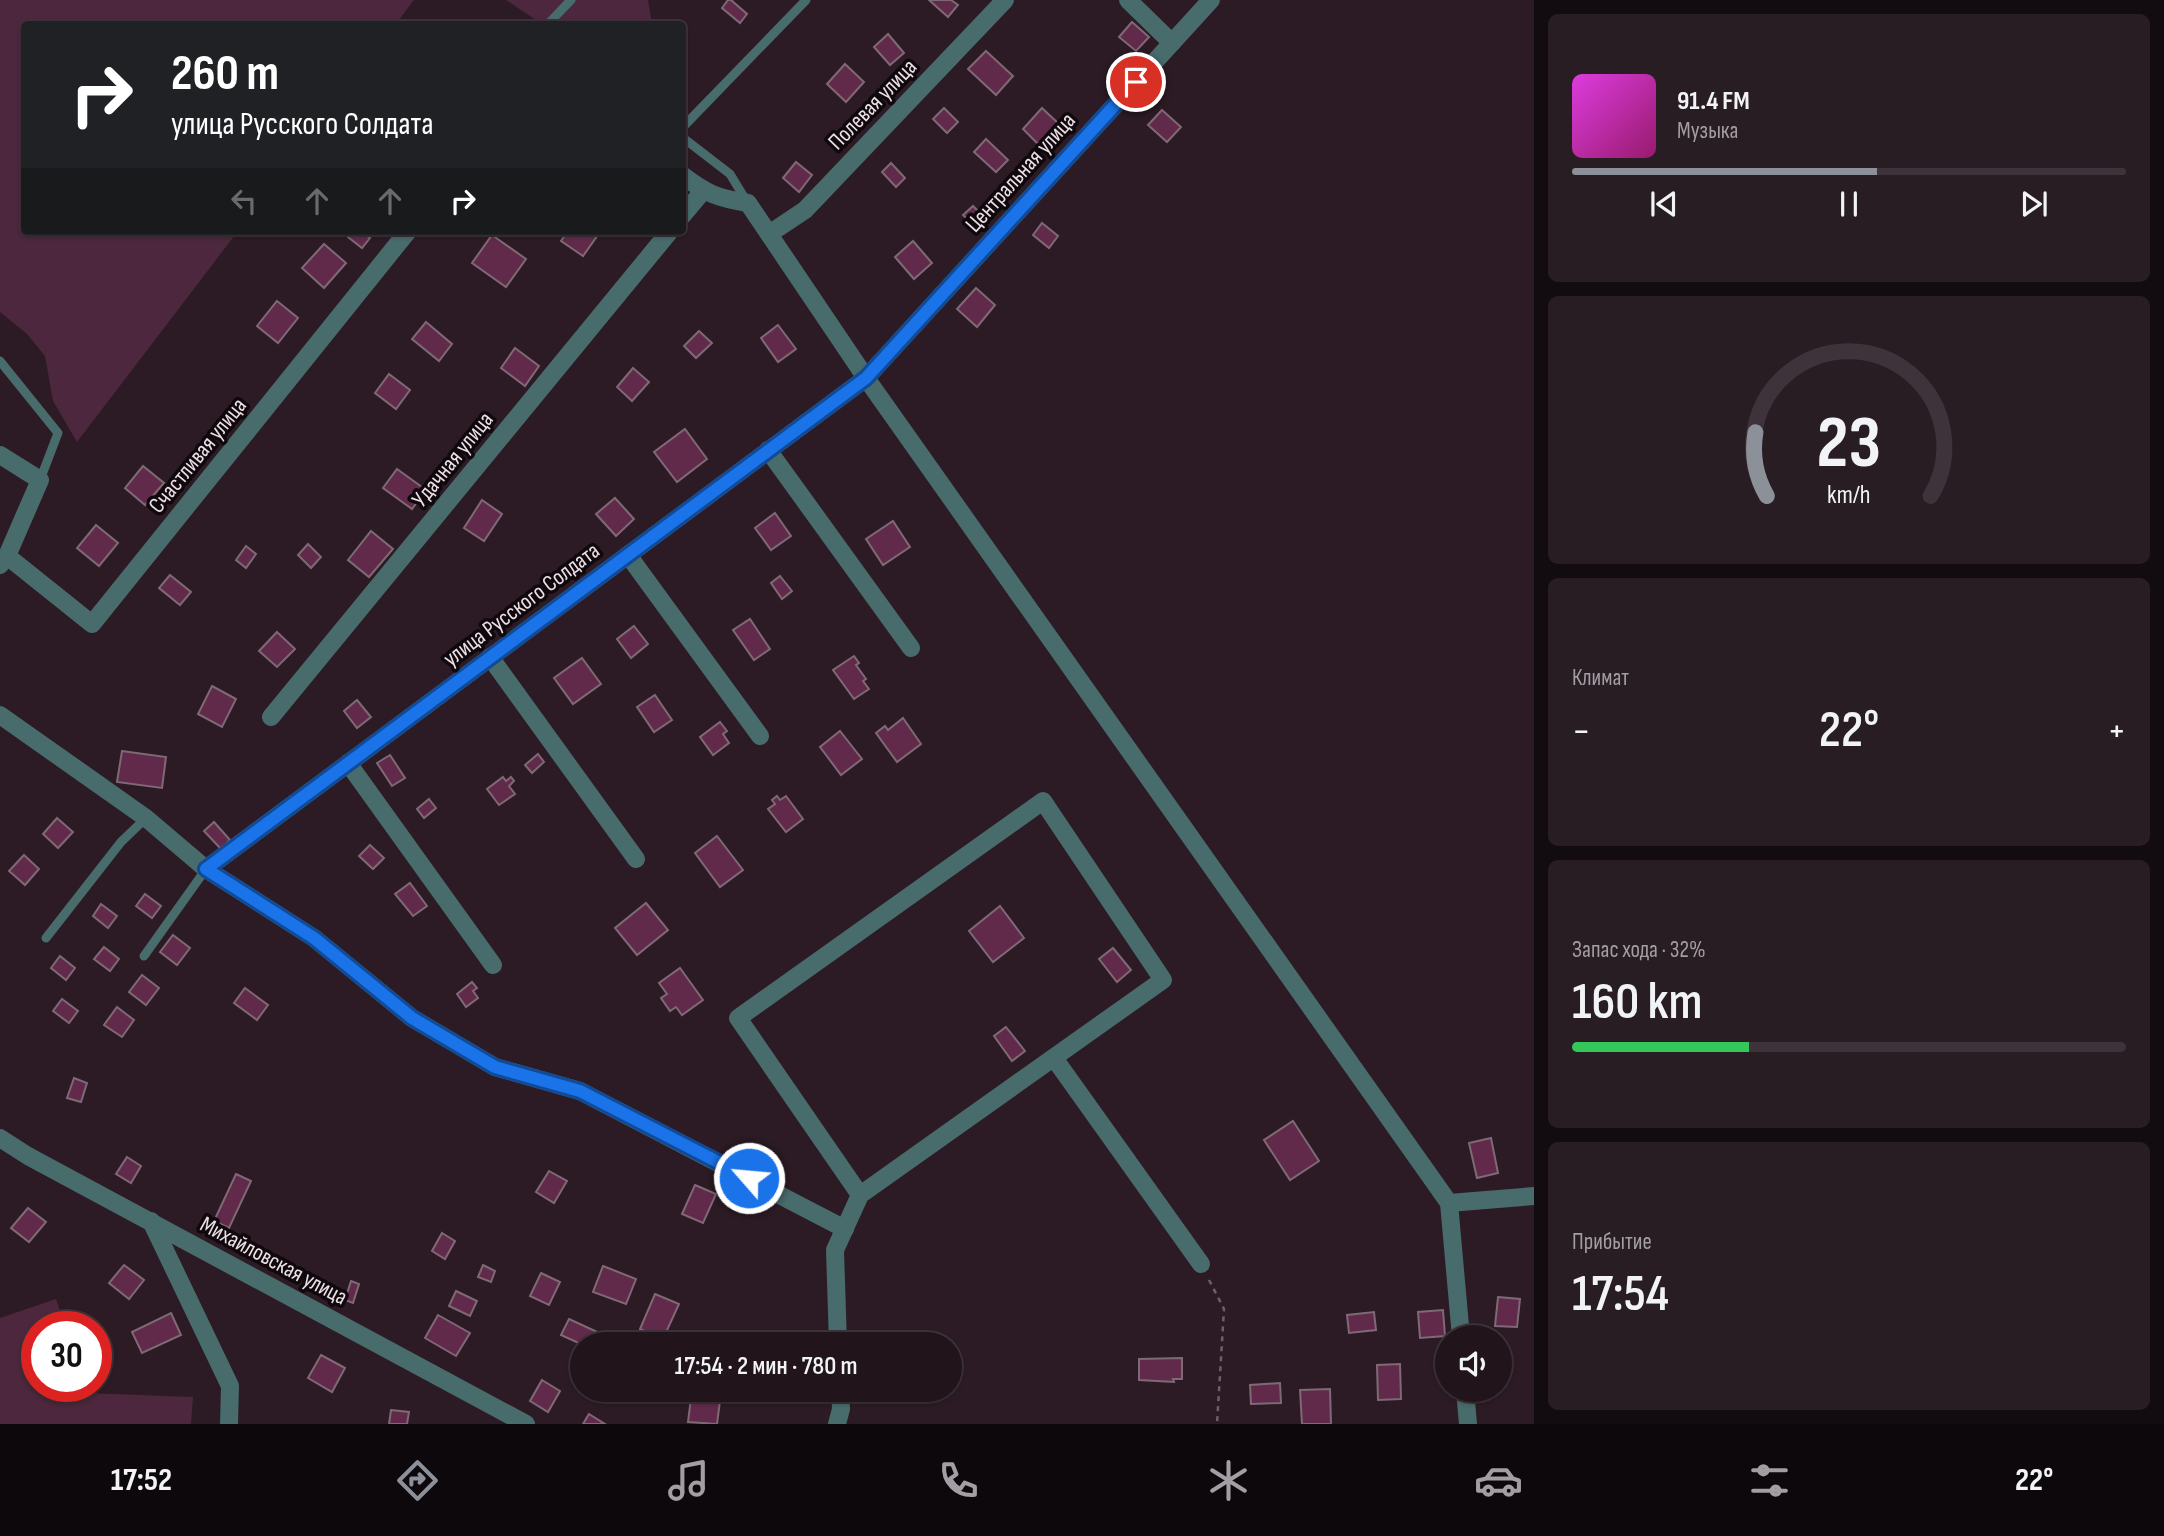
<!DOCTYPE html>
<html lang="ru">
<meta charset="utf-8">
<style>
:root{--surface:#21141b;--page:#291d24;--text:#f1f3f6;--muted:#a29ea3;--line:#3e333a;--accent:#8c9099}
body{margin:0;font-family:"Sofia Sans Condensed",sans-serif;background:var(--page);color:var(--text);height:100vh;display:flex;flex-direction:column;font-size:26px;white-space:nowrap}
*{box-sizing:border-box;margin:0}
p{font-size:23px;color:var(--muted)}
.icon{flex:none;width:38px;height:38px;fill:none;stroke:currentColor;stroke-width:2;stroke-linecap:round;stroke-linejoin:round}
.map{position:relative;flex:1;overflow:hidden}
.side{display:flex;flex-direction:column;gap:14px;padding:14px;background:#120b0f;width:630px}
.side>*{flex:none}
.banner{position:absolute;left:21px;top:21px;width:665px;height:214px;border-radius:7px;box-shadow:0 2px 5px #0004,0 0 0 2px var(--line);background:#202124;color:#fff;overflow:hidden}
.fabs{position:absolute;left:1435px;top:1325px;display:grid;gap:14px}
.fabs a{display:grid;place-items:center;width:77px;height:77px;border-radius:50%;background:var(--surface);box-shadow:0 2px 5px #0004,0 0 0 2px var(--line);font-size:35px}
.speed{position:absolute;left:21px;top:1311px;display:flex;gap:14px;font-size:35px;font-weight:700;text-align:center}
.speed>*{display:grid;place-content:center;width:91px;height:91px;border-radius:50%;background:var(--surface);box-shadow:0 2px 5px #0004,0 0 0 2px var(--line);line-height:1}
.speed .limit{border:10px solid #d22;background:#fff;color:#111}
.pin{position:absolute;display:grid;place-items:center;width:60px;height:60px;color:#fff;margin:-30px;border:4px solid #fff;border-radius:50%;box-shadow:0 2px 7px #0007}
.me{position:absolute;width:77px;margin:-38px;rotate:297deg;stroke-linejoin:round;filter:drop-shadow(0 0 5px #0008)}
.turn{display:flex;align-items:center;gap:24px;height:147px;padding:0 35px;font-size:32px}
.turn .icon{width:91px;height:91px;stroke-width:2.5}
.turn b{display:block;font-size:49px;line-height:60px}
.lanes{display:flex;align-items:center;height:66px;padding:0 35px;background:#0003;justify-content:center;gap:35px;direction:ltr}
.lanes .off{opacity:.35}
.big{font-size:52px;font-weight:600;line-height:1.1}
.side .tile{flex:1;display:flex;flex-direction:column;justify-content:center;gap:10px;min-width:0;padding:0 24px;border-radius:10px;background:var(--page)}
.side .dial{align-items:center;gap:0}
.dial svg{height:182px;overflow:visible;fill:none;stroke:var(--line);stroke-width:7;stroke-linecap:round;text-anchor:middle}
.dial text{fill:var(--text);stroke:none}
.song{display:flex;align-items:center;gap:21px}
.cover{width:84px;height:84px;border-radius:10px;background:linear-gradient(135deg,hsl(300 70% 55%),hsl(320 70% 35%))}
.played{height:7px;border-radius:4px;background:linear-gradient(90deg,var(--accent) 55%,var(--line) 55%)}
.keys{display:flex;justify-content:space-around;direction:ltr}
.heat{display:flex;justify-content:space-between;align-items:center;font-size:38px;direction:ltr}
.charge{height:10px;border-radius:5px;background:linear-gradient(90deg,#34c759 32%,var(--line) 0)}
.trip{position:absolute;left:570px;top:1332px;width:392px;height:70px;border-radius:35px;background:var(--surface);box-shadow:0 2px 5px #0004,0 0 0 2px var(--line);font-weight:600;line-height:70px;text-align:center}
.tabs{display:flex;height:112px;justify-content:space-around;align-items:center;background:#0d080b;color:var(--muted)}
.tabs .icon{width:49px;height:49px}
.tabs .current{color:var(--accent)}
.tabs b{font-size:32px;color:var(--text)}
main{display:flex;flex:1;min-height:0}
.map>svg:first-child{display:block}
.green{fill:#4c273d}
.building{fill:#612a4b;stroke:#7e6974;stroke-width:2}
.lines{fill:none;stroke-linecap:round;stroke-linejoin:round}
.path{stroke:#6e5e66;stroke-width:2.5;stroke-dasharray:5 5;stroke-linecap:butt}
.lane{stroke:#486b6c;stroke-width:9}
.street{stroke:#486b6c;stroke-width:18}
.route-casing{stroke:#114b97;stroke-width:18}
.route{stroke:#1a73e8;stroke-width:12}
.labels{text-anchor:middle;stroke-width:7;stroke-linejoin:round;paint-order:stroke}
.street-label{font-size:23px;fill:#ece0e6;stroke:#0f080c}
</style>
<main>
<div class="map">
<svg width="1534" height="1424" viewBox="0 0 1534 1424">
<rect width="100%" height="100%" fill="#2c1b24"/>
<!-- green -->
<g class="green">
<polygon points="0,0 414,0 396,24 24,24 24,231 238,231 77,442 53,401 45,356 27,334 0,312"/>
<polygon points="506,0 648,0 652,24 542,24"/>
<polygon points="56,1299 65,1326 37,1326 37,1386 85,1386 88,1393 193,1397 191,1424 0,1424 0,1318"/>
</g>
<!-- building -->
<g class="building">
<polygon points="728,0 731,0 747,14 740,23 722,8"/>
<polygon points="929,0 951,0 958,5 948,17"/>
<polygon points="1132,22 1149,37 1136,51 1119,37"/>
<polygon points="888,34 904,53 890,65 874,47"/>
<polygon points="986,51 1013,76 996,95 968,69"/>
<polygon points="845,64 864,82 846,102 827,84"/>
<polygon points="944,108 958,122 947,133 933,119"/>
<polygon points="1042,108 1060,125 1040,146 1023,129"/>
<polygon points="1162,110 1181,127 1167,142 1148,125"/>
<polygon points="986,139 1008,160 996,172 974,152"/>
<polygon points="796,162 812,175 799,192 783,178"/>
<polygon points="891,163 905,178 896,187 882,172"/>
<polygon points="973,206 984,217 974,226 963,215"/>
<polygon points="1042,223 1058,236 1049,248 1033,235"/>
<polygon points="353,231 360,231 370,238 362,248 348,237"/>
<polygon points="568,231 598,231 600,232 583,256 561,241"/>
<polygon points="492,235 526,259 506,287 472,263"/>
<polygon points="913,241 932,263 914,279 895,257"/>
<polygon points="324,244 346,263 324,288 302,268"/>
<polygon points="976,288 995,305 977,327 957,309"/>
<polygon points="277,301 298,318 278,343 257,326"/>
<polygon points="426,322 452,344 439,361 412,339"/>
<polygon points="778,325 796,349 778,362 761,338"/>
<polygon points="699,331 712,343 696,358 684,346"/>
<polygon points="515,348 539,366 525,386 501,368"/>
<polygon points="633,368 649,382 632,401 617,387"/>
<polygon points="389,374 410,390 396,409 375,393"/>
<polygon points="685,429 707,459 677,482 654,452"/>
<polygon points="143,466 164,483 145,505 125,488"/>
<polygon points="397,469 426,490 412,509 383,488"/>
<polygon points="615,498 634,519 616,536 596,514"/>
<polygon points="482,500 502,514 484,541 464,528"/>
<polygon points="775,513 791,536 771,550 755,528"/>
<polygon points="893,521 910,547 883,565 866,539"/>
<polygon points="96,525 118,543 99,566 77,548"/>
<polygon points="371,531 393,549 369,577 348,560"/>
<polygon points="308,544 321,557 311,568 298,555"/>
<polygon points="246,546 256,554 246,568 236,560"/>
<polygon points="170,575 191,592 180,605 159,588"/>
<polygon points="780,576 792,591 782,599 771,583"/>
<polygon points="750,619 770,649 754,660 733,630"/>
<polygon points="634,626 648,644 631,658 617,639"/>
<polygon points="277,632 295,649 277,667 259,651"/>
<polygon points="854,656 859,663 856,665 866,679 863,681 869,689 854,699 833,670"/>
<polygon points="582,658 601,684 573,704 554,678"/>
<polygon points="212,686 236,699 222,727 198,714"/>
<polygon points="655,695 672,720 654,732 637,707"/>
<polygon points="357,700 371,717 357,728 344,711"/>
<polygon points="903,718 921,744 897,762 876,733 885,726 888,730"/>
<polygon points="720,722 727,731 723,734 729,743 713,755 700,737"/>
<polygon points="840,731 862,759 841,775 820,747"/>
<polygon points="122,751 166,757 162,788 117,782"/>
<polygon points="538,754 544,762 532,773 525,765"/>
<polygon points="390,755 405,778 392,786 377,763"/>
<polygon points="503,777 506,781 511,777 514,781 509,786 515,794 499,805 487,789"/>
<polygon points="777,796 780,800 786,796 803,819 786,832 768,809 775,804 772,800"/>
<polygon points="429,799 436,808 424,818 417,809"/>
<polygon points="57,818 73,832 58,848 43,834"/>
<polygon points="214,822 230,840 221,849 204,831"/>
<polygon points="717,836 743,870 720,887 695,853"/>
<polygon points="370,845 384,858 373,869 359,856"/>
<polygon points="24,855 39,869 25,885 9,871"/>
<polygon points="410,883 427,906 413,916 395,894"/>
<polygon points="145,894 161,906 152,918 136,906"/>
<polygon points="646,903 668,930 637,955 615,928"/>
<polygon points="101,904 117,916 108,928 93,916"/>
<polygon points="1000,906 1024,938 993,962 969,931"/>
<polygon points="173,935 190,948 177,965 160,952"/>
<polygon points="104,947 119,959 110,971 94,959"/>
<polygon points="1113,948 1131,970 1117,982 1099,959"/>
<polygon points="60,956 75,968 66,980 51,968"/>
<polygon points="680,968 703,1000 682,1015 676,1007 670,1011 661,998 667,994 659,983"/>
<polygon points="142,975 159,988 146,1005 129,992"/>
<polygon points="472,982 477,988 473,991 478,998 466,1007 457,994"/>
<polygon points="245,988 268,1005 257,1020 234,1003"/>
<polygon points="62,999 78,1011 69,1023 53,1011"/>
<polygon points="117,1007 134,1020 122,1037 104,1025"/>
<polygon points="1006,1027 1025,1051 1012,1061 994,1036"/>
<polygon points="74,1078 87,1083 81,1102 67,1098"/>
<polygon points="1293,1121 1319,1161 1290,1180 1264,1140"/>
<polygon points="1491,1138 1498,1173 1477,1178 1469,1143"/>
<polygon points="127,1157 141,1166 131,1183 116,1174"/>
<polygon points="549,1171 567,1181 554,1203 536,1192"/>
<polygon points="236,1174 251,1181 229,1228 214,1221"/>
<polygon points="695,1185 716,1194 703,1223 682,1214"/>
<polygon points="28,1208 46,1222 29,1242 11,1228"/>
<polygon points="442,1233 455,1241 445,1259 432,1251"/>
<polygon points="124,1265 144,1280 129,1299 109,1283"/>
<polygon points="483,1265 495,1271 491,1282 478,1277"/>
<polygon points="603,1266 636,1279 626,1304 593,1292"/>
<polygon points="541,1273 560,1282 549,1305 530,1296"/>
<polygon points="351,1281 359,1284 353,1303 345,1300"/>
<polygon points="456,1291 477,1301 470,1316 449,1306"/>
<polygon points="655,1294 679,1304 663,1339 640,1329"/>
<polygon points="1498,1297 1520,1299 1517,1327 1495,1326"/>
<polygon points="1443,1310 1445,1336 1420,1338 1418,1312"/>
<polygon points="1374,1312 1376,1330 1349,1333 1347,1315"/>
<polygon points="171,1313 181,1335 142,1353 132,1332"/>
<polygon points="438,1315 470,1333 456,1356 425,1338"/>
<polygon points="569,1319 606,1336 602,1344 583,1345 561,1335"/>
<polygon points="321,1355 345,1368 332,1392 308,1378"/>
<polygon points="1182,1358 1182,1379 1173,1379 1174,1382 1139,1380 1139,1359"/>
<polygon points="1400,1364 1401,1399 1378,1400 1377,1365"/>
<polygon points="542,1380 560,1391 548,1412 530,1401"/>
<polygon points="1280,1383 1281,1403 1251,1404 1250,1385"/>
<polygon points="1330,1389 1331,1424 1302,1424 1300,1390"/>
<polygon points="691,1398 720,1401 717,1424 688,1422"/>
<polygon points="391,1410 409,1412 407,1424 389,1424"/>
<polygon points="589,1414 605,1424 583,1424"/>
</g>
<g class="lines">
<!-- path -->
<polyline class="path" points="1209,1280 1224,1309 1217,1424"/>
<!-- lane -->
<g class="lane">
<polyline points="548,24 571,0"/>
<polyline points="682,128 806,0"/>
<polyline points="682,137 730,174 747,202"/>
<polyline points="0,361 58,433 40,480"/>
<polyline points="46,938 121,842 146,818"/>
<polyline points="144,956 206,869"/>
</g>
<!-- street -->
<g class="street">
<polyline points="1128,0 1172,43"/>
<path d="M682,175c25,19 35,23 66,28l118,175 583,825 12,134"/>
<polyline points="682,216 703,191"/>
<polyline points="769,234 805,210 1005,0"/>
<polyline points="768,450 911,648"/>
<polyline points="0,455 40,480 7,556 0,565"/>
<polyline points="628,555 760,736"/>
<polyline points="7,556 92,624 408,231"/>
<polyline points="490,657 636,859"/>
<polyline points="0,715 146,818 206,869 314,938 412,1018 495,1067 580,1091 845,1229"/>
<polyline points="271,717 670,231"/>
<polyline points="348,763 493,965"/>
<polyline points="206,869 866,378 1211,0"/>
<polyline points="1054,1058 1201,1264"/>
<polyline points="0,1138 28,1156 526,1424"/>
<polyline points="1449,1203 1534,1196"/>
<polyline points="151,1221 230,1386 229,1424"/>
<polyline points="838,1344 835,1250 860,1195 1163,980 1043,801 738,1018 860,1195"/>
<polyline points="1465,1390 1468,1424"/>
<polyline points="837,1424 841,1409 840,1390"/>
</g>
</g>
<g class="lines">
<!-- route casing -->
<g class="route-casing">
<polyline id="route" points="749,1178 580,1091 495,1067 412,1018 314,938 206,869 866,378 1136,82"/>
</g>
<!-- route -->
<use href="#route" class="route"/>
</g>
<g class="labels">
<!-- street labels -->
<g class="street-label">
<text transform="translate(872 104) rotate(-46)" y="8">Полевая улица</text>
<text transform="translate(1020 172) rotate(-48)" y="8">Центральная улица</text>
<text transform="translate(197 455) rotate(-51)" y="8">Счастливая улица</text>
<text transform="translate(452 459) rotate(-51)" y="8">Удачная улица</text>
<text transform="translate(521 604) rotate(-37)" y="8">улица Русского Солдата</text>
<text transform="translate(274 1260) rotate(28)" y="8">Михайловская улица</text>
</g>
</g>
</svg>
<div class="fabs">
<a><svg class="icon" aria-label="sound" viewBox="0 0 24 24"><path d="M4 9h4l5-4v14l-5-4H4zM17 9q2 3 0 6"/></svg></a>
</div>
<div class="speed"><div class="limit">30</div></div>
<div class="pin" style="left:1136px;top:82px;background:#d93025"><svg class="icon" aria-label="arrive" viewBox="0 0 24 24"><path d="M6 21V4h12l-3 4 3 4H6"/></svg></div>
<svg class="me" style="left:749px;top:1178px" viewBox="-20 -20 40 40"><circle r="17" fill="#1a73e8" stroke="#fff" stroke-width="3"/><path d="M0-11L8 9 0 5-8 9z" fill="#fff"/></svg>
<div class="trip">17:54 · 2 мин · 780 m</div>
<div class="banner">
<div class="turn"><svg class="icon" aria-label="right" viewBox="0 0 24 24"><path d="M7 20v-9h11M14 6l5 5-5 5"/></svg><div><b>260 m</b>улица Русского Солдата</div></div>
<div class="lanes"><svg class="icon off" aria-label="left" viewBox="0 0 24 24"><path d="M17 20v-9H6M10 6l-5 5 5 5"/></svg><svg class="icon off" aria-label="ahead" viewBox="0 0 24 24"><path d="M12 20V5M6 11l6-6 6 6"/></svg><svg class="icon off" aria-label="ahead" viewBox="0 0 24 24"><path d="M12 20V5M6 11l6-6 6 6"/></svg><svg class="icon" aria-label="right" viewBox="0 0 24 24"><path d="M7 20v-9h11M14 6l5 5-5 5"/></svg></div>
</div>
</div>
<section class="side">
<div class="tile">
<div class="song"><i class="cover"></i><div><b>91.4 FM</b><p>Музыка</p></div></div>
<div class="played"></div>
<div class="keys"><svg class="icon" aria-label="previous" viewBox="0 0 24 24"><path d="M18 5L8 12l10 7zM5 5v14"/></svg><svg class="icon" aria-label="pause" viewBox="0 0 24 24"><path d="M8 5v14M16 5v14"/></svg><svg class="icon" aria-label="next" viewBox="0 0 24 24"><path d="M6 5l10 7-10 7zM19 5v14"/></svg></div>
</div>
<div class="tile dial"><svg viewBox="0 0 100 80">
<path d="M14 69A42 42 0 1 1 86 69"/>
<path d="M14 69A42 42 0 0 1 9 41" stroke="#8c9099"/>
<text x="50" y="56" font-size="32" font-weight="700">23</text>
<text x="50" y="72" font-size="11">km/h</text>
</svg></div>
<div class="tile"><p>Климат</p>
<div class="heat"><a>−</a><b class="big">22°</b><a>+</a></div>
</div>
<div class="tile"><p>Запас хода · 32%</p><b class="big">160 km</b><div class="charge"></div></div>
<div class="tile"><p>Прибытие</p><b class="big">17:54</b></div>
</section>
</main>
<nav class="tabs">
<b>17:52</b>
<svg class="icon current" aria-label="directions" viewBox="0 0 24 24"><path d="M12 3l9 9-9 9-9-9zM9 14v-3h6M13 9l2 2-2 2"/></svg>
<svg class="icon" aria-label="music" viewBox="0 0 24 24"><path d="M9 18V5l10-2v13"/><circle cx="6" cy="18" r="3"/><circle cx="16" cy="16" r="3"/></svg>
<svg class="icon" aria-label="phone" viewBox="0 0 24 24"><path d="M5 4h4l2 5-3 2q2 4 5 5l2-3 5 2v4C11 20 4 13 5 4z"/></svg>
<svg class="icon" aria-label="climate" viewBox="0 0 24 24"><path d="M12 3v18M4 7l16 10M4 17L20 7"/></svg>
<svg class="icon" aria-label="car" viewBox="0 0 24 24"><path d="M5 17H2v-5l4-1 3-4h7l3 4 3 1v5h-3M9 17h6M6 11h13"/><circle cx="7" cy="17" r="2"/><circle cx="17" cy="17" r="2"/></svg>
<svg class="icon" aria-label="filters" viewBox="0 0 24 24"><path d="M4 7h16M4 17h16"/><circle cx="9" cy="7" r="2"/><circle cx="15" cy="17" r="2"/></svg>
<b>22°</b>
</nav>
